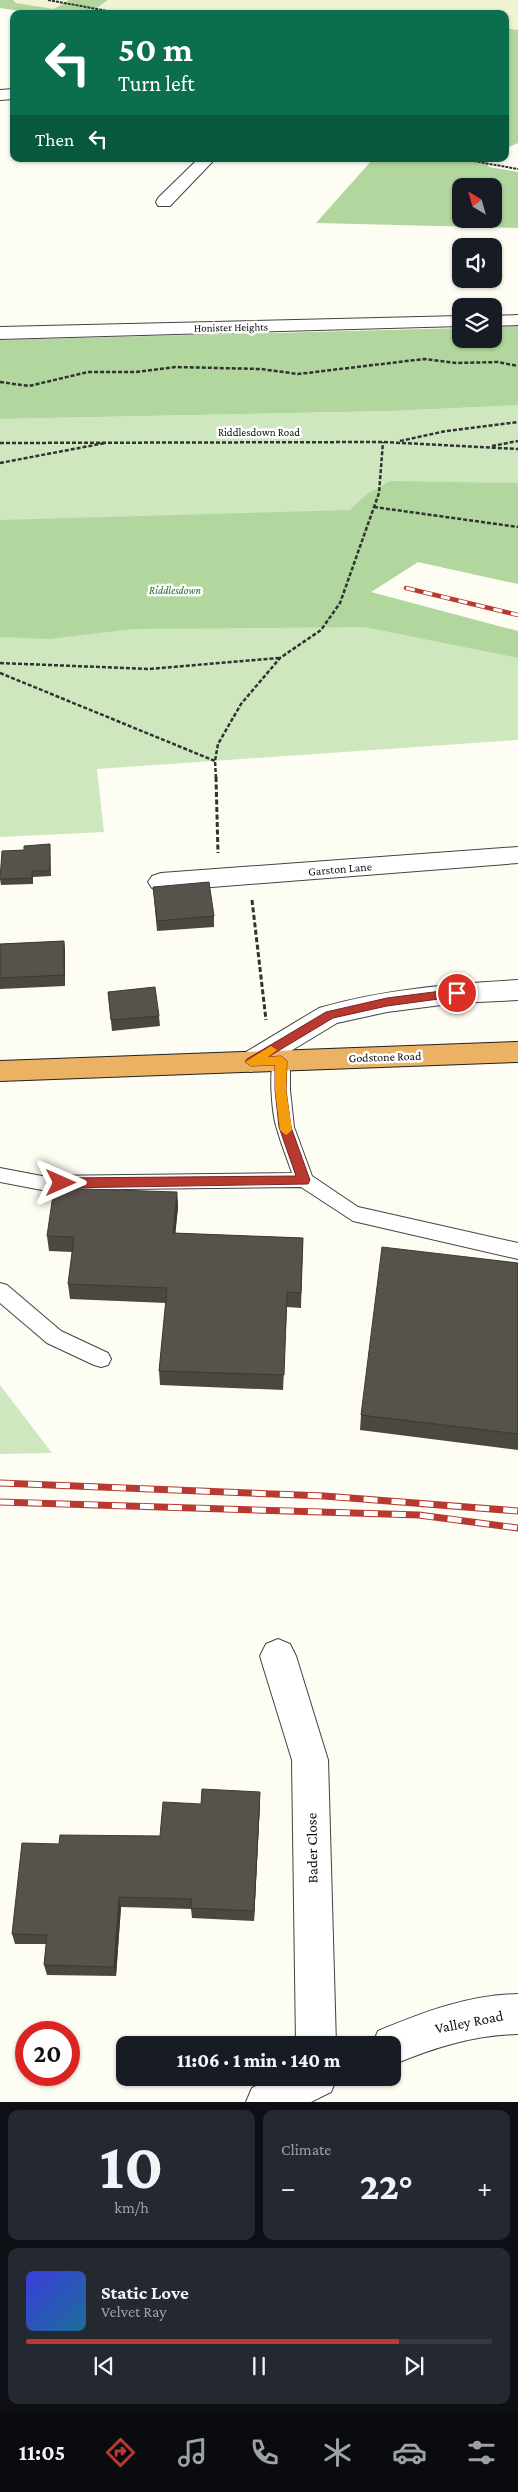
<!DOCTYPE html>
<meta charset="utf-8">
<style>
:root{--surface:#171b24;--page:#242831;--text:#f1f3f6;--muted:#9ea1a6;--line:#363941;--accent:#b83930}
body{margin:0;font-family:"Crimson Pro",serif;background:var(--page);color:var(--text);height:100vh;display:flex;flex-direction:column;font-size:19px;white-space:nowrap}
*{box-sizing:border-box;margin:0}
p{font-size:16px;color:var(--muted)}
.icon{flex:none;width:28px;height:28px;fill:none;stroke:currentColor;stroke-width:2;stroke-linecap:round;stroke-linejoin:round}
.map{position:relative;height:2102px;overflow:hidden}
.panel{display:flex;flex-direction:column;gap:8px;padding:8px;background:#0d0f14;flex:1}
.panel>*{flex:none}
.top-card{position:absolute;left:10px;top:10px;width:499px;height:152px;border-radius:10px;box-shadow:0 1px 4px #0004;background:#0b6e4f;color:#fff;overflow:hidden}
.needle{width:32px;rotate:323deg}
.fabs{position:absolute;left:452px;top:178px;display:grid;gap:10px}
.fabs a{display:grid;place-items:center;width:50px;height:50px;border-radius:10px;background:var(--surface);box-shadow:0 1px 4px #0004;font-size:25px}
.speed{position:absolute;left:15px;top:2021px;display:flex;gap:10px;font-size:25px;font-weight:700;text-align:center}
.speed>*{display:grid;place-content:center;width:65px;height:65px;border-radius:50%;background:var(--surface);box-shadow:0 1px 4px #0004;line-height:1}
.speed .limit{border:8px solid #d22;background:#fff;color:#111}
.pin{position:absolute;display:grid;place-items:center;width:42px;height:42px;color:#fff;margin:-21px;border:2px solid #fff;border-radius:50%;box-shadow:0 1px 5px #0007}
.me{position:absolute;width:55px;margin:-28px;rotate:90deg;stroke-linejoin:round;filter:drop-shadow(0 0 4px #0008)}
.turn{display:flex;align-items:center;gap:18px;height:105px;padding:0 25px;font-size:22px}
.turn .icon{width:65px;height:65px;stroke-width:2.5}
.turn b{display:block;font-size:35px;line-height:42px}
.then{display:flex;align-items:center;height:48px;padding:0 25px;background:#0003;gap:10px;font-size:19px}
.big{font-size:38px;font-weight:800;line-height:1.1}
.panel .tile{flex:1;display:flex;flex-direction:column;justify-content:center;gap:8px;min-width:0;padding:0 18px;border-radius:10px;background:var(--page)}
.panel .dial{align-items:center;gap:0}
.dial b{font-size:65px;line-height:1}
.song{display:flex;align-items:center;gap:15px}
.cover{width:60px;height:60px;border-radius:8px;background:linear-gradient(135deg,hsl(240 70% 55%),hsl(200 70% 35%))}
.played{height:5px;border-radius:2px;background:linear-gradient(90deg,var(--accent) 80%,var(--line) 80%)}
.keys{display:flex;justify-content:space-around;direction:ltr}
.heat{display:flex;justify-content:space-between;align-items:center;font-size:28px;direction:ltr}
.panel .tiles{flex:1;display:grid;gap:8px;grid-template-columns:1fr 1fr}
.tile:last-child{grid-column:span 2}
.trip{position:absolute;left:116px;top:2036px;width:285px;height:50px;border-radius:10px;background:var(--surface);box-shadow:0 1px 4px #0004;font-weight:800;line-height:50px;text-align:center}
.dock{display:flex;height:80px;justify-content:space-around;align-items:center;background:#090b0e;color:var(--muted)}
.dock .icon{width:35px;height:35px}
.dock .active{color:var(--accent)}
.dock b{font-size:22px;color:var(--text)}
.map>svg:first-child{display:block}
.farmland{fill:#f2f3d4}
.green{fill:#cee7be}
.forest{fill:#b1d79e;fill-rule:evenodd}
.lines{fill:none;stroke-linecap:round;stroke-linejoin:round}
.lane-casing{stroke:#434343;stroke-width:2}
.street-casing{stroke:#434343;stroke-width:2}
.highway-casing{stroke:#212121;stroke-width:2}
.path-far2{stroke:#323232;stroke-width:2;stroke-dasharray:3 1;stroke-linecap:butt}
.path-far1{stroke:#323232;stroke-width:2.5;stroke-dasharray:4 2;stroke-linecap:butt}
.path{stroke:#323232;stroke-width:3;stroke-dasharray:5 2.5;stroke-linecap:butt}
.lane{fill:#fff;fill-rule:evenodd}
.street{fill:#fff;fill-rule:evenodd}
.highway{fill:#ebb264;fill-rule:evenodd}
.rail-far1-casing{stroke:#b83930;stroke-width:4.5}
.rail-casing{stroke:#b83930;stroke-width:7}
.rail-far1{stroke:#fff;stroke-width:3;stroke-dasharray:9;stroke-linecap:butt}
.rail{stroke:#fff;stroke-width:5;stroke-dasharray:14;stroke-linecap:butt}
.wall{fill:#4c4741}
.shaded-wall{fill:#3e3935}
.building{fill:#58524c;stroke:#3e3935}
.route{fill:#b83930;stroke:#78251f}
.slow{fill:#f59e0b}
.labels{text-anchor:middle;stroke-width:5;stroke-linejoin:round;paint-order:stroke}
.far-street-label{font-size:11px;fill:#101010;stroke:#fff}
.far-park-label{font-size:11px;font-style:italic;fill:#296423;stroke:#fff}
.street-label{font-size:12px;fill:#101010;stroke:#fff}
.near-street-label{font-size:15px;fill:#101010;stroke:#fff}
</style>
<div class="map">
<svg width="518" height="2102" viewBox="0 0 518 2102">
<rect width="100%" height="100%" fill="#fefdf3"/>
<!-- farmland -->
<g class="farmland">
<polygon points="13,0 69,0 54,9 16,3"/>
<polygon points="108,0 518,0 518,30 505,28 505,14 106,14 93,11"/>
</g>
<!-- green -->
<g class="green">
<polygon points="518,405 518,584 418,562 371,592 363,627 518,658 518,740 97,769 104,832 0,837 0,419 394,411"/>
<polygon points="0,1385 52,1453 0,1454"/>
</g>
<!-- forest -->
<g class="forest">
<polygon points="0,0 13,0 16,3 54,9 69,0 108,0 93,11 106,14 40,14 0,8"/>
<polygon points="505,28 518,30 518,143 505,149"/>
<path d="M373,159h112l4,8 29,5v56l-202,-5zM461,186h33v33h-33z"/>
<polygon points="518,326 518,405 394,411 0,419 0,340 461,328 461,339 494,339 494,327"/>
<polygon points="390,481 518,483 518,584 418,562 371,592 518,631 518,658 363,627 132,629 49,639 0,637 0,520 350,510 367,494"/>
</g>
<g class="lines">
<!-- lane casing -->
<g class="lane-casing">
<g id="lane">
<path d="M281,1054l6,2 3,5v29l4,37 18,49 46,31 160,36v16l-165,-38 -52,-34 -259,3 -42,-8v-14l42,8 250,-3c-5,-15 -11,-29 -15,-44 -5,-14 -9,-60 -2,-73z"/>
<polygon points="0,1283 7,1285 61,1331 108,1353 111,1359 108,1365 101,1367 94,1365 47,1343 0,1303"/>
</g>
</g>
<!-- street casing -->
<g class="street-casing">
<g id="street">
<polygon points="14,89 14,99 0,100 0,90"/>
<polygon points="198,159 215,159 170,206 158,206 156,202 158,198"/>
<polygon points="518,315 518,325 494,326 494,316"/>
<polygon points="461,316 461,326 0,339 0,327"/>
<polygon points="518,847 518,863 161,891 152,888 148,882 152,876 161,873"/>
<path d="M518,980v20l-61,3 -70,9 -50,11 -76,46 -10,3 -10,-3 -4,-7 4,-7 78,-47c65,-19 132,-24 199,-28z"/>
<polygon points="278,1639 290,1644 296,1656 328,1760 336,2045 296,2045 292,1760 260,1656 266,1644"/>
<path d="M518,1994v40c-45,1 -85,14 -126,31v-20h-20l6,-14c46,-19 90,-36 140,-37z"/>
<polygon points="273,2078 337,2078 331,2092 311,2102 246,2102 252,2088"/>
</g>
</g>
<!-- highway casing -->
<g class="highway-casing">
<polygon id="highway" points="518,1042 518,1062 0,1081 0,1061"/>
</g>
<!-- path-far2 -->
<g class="path-far2">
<polyline points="48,0 124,14"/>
<polyline points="462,159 518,169"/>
</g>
<!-- path-far1 -->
<g class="path-far1">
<polyline points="0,382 29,386 88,372 136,372 175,367 261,369 298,374 424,359 456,363 498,362 518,366"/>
<polyline points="400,441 446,431 518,422"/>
<polyline points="0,443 383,442 518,449"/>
<polyline points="492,446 518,441"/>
<polyline points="0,463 105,443"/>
<polyline points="374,507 518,527"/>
<polyline points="0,663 149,669 279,658"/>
<polyline points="0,673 215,761"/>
<polyline points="216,778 215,761 218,744 241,704 280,658 321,630 340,603 379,493 383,442"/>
</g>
<!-- path -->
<g class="path">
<polyline points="216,777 218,853"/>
<polyline points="252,900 266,1020"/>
</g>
<!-- lane -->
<use href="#lane" class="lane"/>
<!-- street -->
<use href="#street" class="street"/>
<!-- highway -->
<use href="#highway" class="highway"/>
<!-- rail-far1 casing -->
<g class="rail-far1-casing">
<polyline id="rail-far1" points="406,588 518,615"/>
</g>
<!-- rail casing -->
<g class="rail-casing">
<g id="rail">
<polyline points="0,1483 324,1496 518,1511"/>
<polyline points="0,1502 419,1515 518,1528"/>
</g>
</g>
<!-- rail-far1 -->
<use href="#rail-far1" class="rail-far1"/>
<!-- rail -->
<use href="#rail" class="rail"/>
</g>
<!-- wall -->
<g class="wall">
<polygon points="50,844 51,876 33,877 33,884 1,885 0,879 24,850"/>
<polygon points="153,887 214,916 214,927 157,931"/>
<polygon points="64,941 65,952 65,986 0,989 0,944"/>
<polygon points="108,992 159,1016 160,1026 112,1031"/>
<polygon points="177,1192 178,1207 175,1233 303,1238 301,1308 287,1307 283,1390 160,1385 159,1371 166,1303 70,1299 68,1284 72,1252 49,1251 47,1236"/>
<polygon points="518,1263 518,1450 360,1430 361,1415"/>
<polygon points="260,1803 254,1921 192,1918 191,1909 121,1907 116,1976 47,1975 44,1965 46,1944 15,1944 12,1934 59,1844 160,1836 201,1804"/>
</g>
<!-- shaded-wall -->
<g class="shaded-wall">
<polygon points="64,941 65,952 65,986 64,975"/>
<polygon points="177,1192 178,1207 174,1248 173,1233"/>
<polygon points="260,1792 260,1803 254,1921 254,1911"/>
<polygon points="119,1897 121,1907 116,1976 114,1967"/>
</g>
<!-- building -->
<g class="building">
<polygon points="50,844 50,871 32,871 32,878 0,879 2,851 24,850 24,846"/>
<polygon points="209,882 214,916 157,921 153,887"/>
<polygon points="64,941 64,975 0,978 0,944"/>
<polygon points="155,987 159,1016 111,1020 108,992"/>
<polygon points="54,1188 177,1192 173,1233 303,1238 301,1293 287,1292 284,1375 159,1371 167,1288 68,1284 74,1237 47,1236"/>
<polygon points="382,1247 518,1263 518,1434 361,1415"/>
<polygon points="202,1789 260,1792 254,1911 191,1908 192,1899 119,1897 114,1967 44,1965 47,1935 12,1934 22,1843 59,1844 60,1835 160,1836 163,1802 201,1804"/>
</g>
<!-- route -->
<polygon class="route" points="457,989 461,990 461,996 387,1006 333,1018 268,1057 281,1056 287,1061 286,1090 291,1127 310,1180 308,1184 61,1188 55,1183 61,1178 296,1176 279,1127 275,1090 275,1065 251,1066 245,1062 247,1059 326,1012 387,998"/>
<!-- slow -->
<polygon class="slow" points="271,1046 277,1050 268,1057 281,1056 287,1061 286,1090 292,1130 286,1135 280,1130 275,1090 275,1065 251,1066 245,1062"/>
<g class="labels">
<!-- far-street labels -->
<g class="far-street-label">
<text transform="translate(231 327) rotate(-1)" y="4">Honister Heights</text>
<text x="259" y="436">Riddlesdown Road</text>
</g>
<!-- far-park labels -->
<g class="far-park-label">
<text x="175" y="594">Riddlesdown</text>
</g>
<!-- street labels -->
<g class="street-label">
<text transform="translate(340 869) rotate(-5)" y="4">Garston Lane</text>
<text transform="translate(385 1057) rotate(-2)" y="4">Godstone Road</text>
</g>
<!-- near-street labels -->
<g class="near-street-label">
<text transform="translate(312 1848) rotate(-91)" y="5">Bader Close</text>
<text transform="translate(469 2022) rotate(-11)" y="5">Valley Road</text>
</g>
</g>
</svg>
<div class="fabs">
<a><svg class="needle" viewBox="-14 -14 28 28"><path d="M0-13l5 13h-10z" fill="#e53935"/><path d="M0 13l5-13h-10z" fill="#9ea1a6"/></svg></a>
<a><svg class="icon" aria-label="sound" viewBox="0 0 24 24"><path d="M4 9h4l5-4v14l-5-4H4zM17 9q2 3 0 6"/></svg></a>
<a><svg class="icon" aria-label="layers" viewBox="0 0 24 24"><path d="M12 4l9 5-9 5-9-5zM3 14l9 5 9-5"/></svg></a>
</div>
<div class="speed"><div class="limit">20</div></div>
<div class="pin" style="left:457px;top:993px;background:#d93025"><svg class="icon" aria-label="arrive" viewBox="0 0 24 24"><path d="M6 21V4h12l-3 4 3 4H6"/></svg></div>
<svg class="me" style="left:61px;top:1183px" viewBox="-20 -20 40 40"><path d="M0-17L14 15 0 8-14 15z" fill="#b83930" stroke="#fff" stroke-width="4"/></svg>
<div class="trip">11:06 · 1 min · 140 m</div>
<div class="top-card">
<div class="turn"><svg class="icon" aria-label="left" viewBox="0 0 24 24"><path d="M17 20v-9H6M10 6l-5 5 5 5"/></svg><div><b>50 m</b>Turn left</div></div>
<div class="then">Then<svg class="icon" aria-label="left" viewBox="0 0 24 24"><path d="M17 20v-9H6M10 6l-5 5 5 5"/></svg></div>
</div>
</div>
<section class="panel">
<div class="tiles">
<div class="tile dial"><b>10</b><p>km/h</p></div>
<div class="tile"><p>Climate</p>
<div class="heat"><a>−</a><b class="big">22°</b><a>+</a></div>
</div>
<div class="tile">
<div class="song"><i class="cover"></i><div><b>Static Love</b><p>Velvet Ray</p></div></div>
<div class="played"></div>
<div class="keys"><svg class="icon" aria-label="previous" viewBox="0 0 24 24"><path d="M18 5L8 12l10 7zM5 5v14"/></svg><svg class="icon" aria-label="pause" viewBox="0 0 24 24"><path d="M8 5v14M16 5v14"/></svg><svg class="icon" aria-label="next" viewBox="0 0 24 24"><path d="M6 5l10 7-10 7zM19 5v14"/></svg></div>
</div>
</div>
</section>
<nav class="dock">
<b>11:05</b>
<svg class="icon active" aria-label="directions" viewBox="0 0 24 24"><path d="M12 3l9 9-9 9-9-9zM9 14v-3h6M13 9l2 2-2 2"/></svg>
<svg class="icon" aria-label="music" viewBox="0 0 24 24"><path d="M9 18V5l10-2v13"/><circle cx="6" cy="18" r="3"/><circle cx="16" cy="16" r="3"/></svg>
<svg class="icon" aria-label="phone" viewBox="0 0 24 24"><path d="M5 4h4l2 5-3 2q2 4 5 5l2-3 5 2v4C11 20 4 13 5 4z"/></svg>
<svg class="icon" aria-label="climate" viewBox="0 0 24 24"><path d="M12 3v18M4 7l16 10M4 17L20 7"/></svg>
<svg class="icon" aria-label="car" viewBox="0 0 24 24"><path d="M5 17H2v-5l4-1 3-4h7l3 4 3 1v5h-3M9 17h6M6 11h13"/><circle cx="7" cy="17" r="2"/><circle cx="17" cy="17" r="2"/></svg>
<svg class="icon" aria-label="filters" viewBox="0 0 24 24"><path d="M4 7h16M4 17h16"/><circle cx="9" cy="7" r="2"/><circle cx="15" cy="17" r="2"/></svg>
</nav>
